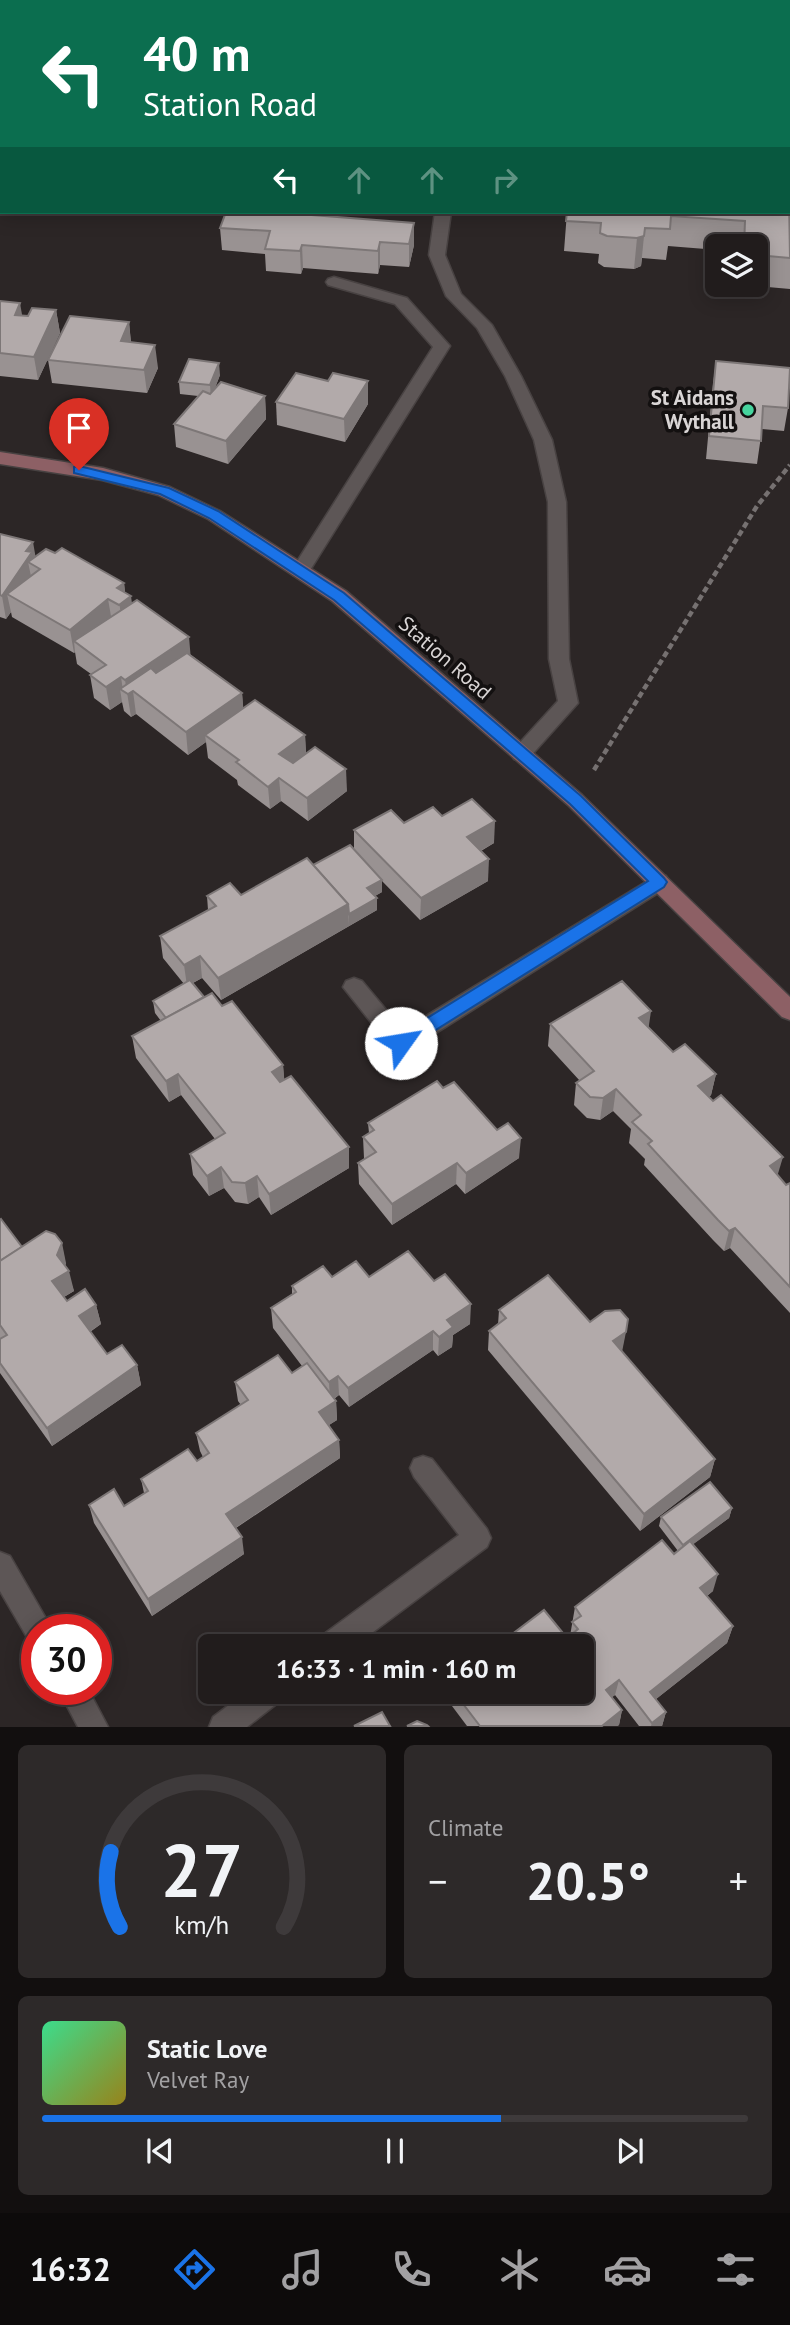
<!DOCTYPE html>
<meta charset="utf-8">
<style>
:root{--surface:#211c1c;--page:#2d2929;--text:#f1f3f6;--muted:#a2a1a3;--line:#3e3a3b;--accent:#1a73e8}
body{margin:0;font-family:"PT Sans",sans-serif;background:var(--page);color:var(--text);height:100vh;display:flex;flex-direction:column;font-size:26px;white-space:nowrap}
*{box-sizing:border-box;margin:0}
p{font-size:23px;color:var(--muted)}
.icon{flex:none;width:38px;height:38px;fill:none;stroke:currentColor;stroke-width:2;stroke-linecap:round;stroke-linejoin:round}
.map{position:relative;height:1727px;overflow:hidden}
.side{display:flex;flex-direction:column;gap:18px;padding:18px;background:#120f0f;flex:1}
.side>*{flex:none}
.banner{position:absolute;left:0px;top:0px;width:791px;height:214px;box-shadow:0 4px 18px #0003,0 0 0 2px var(--line);background:#0b6e4f;color:#fff;overflow:hidden}
.buttons{position:absolute;left:705px;top:234px;display:grid;gap:14px}
.buttons a{display:grid;place-items:center;width:63px;height:63px;border-radius:10px;background:var(--surface);box-shadow:0 4px 18px #0003,0 0 0 2px var(--line);font-size:35px}
.speed{position:absolute;left:21px;top:1614px;display:flex;gap:14px;font-size:35px;font-weight:700;text-align:center}
.speed>*{display:grid;place-content:center;width:91px;height:91px;border-radius:50%;background:var(--surface);box-shadow:0 4px 18px #0003,0 0 0 2px var(--line);line-height:1}
.speed .limit{border:10px solid #d22;background:#fff;color:#111}
.pin{position:absolute;display:grid;place-items:center;width:60px;height:60px;color:#fff;margin:-72px -30px;border-radius:50% 50% 50% 0;rotate:-45deg;box-shadow:0 0 7px #0007}
.pin .icon{rotate:45deg}
.me{position:absolute;width:77px;margin:-38px;rotate:58deg;stroke-linejoin:round;filter:drop-shadow(0 0 5px #0008)}
.turn{display:flex;align-items:center;gap:24px;height:147px;padding:0 28px;font-size:32px}
.turn .icon{width:91px;height:91px;stroke-width:2.5}
.turn b{display:block;font-size:49px;line-height:60px}
.lanes{display:flex;align-items:center;height:66px;padding:0 28px;background:#0003;justify-content:center;gap:35px;direction:ltr}
.lanes .off{opacity:.35}
.big{font-size:52px;font-weight:700;line-height:1.1}
.side .widget{flex:1;display:flex;flex-direction:column;justify-content:center;gap:10px;min-width:0;padding:0 24px;border-radius:10px;background:var(--page)}
.side .dial{align-items:center;gap:0}
.dial svg{height:182px;overflow:visible;fill:none;stroke:var(--line);stroke-width:7;stroke-linecap:round;text-anchor:middle}
.dial text{fill:var(--text);stroke:none}
.song{display:flex;align-items:center;gap:21px}
.cover{width:84px;height:84px;border-radius:10px;background:linear-gradient(135deg,hsl(150 70% 55%),hsl(50 70% 35%))}
.played{height:7px;border-radius:4px;background:linear-gradient(90deg,var(--accent) 65%,var(--line) 65%)}
.keys{display:flex;justify-content:space-around;direction:ltr}
.heat{display:flex;justify-content:space-between;align-items:center;font-size:38px;direction:ltr}
.side .tiles{flex:1;display:grid;gap:18px;grid-template-columns:1fr 1fr}
.widget:last-child{grid-column:span 2}
.trip{position:absolute;left:198px;top:1634px;width:396px;height:70px;border-radius:10px;background:var(--surface);box-shadow:0 4px 18px #0003,0 0 0 2px var(--line);font-weight:700;line-height:70px;text-align:center}
.tabs{display:flex;height:112px;justify-content:space-around;align-items:center;background:#0d0b0b;color:var(--muted)}
.tabs .icon{width:49px;height:49px}
.tabs .active{color:var(--accent)}
.tabs b{font-size:32px;color:var(--text)}
.map>svg:first-child{display:block}
.green{fill:#723c42}
.lines{fill:none;stroke-linecap:round;stroke-linejoin:round}
.lane-casing{stroke:#484242;stroke-width:3}
.street-casing{stroke:#484242;stroke-width:3}
.secondary-casing{stroke:#484242;stroke-width:3}
.path{stroke:#767171;stroke-width:4.5;stroke-dasharray:6 3.5;stroke-linecap:butt}
.lane{fill:#5d5656;fill-rule:evenodd}
.street{fill:#5d5656;fill-rule:evenodd}
.secondary{fill:#8d6065;fill-rule:evenodd}
.wall{fill:#999292}
.shaded-wall{fill:#7d7777}
.building{fill:#b2aaaa;stroke:#7d7777;stroke-width:2}
.route{fill:#1a73e8;stroke:#114b97;stroke-width:2}
.poi-dot{fill:#46d49e;stroke:#131010;stroke-width:2.5}
.labels{text-anchor:middle;stroke-width:7;stroke-linejoin:round;paint-order:stroke}
.poi-label{font-size:21px;font-weight:bold;fill:#d9d5d5;stroke:#131010;text-anchor:end}
.street-label{font-size:21px;fill:#d9d5d5;stroke:#131010}
</style>
<div class="map">
<svg width="790" height="1727" viewBox="0 0 790 1727">
<rect width="100%" height="100%" fill="#2c2626"/>
<!-- green -->
<polygon class="green" points="0,0 790,0 790,117 789,2 2,2 0,201"/>
<g class="lines">
<!-- lane casing -->
<g class="lane-casing">
<g id="lane">
<polygon points="435,212 451,212 445,255 461,294 492,325 521,376 552,440 566,502 569,659 578,703 528,759 521,761 514,759 511,754 514,749 558,701 549,659 548,502 534,440 505,376 477,328 446,296 429,255"/>
<polygon points="334,277 407,298 450,346 307,575 293,575 291,571 433,347 395,304 328,285 326,282 328,279"/>
</g>
</g>
<!-- street casing -->
<g class="street-casing">
<g id="street">
<polygon points="659,874 666,876 670,882 666,888 409,1050 401,1052 393,1050 343,987 346,981 354,978 362,981 403,1030"/>
<polygon points="423,1456 432,1459 487,1529 491,1538 487,1547 353,1647 316,1647 320,1637 459,1535 414,1477 410,1468 414,1459"/>
<polygon points="0,1552 10,1556 52,1629 37,1629 37,1642 28,1639 0,1591"/>
<polygon points="58,1689 88,1689 108,1727 78,1727"/>
<polygon points="246,1692 283,1692 279,1702 247,1727 209,1727 213,1717"/>
</g>
</g>
<!-- secondary casing -->
<g class="secondary-casing">
<polygon id="secondary" points="0,452 103,468 170,487 220,511 346,591 582,795 790,997 790,1020 782,1017 568,805 332,601 208,519 158,495 102,480 0,464"/>
</g>
<!-- path -->
<polyline class="path" points="594,770 757,506 790,465"/>
<!-- lane -->
<use href="#lane" class="lane"/>
<!-- street -->
<use href="#street" class="street"/>
<!-- secondary -->
<use href="#secondary" class="secondary"/>
</g>
<!-- wall -->
<g class="wall">
<polygon points="790,198 790,289 744,285 756,285 756,247 718,247 718,250 668,246 666,260 642,258 641,266 634,269 604,267 598,263 599,254 564,251 567,212"/>
<polygon points="414,223 414,245 409,267 380,265 378,274 303,268 301,274 266,271 265,254 222,250 220,228"/>
<polygon points="0,301 22,315 28,316 56,310 60,333 38,380 0,376"/>
<polygon points="129,322 131,342 158,368 147,393 52,383 48,360"/>
<polygon points="716,361 788,408 784,431 762,429 757,464 706,459 713,384"/>
<polygon points="220,375 215,388 265,396 266,419 228,464 176,447 174,424 198,396 180,394 179,382"/>
<polygon points="276,402 368,404 345,442 277,425"/>
<polygon points="0,534 35,557 55,553 124,583 125,593 132,603 191,655 242,693 243,708 305,735 306,754 347,791 308,821 281,801 270,809 238,785 237,780 208,758 206,742 188,755 136,714 131,717 124,711 122,702 110,710 94,698 90,675 91,674 77,664 75,652 74,653 12,617 11,612 6,619 0,617"/>
<polygon points="442,816 494,843 481,851 488,881 420,920 382,881 382,892 375,896 377,898 377,910 221,1000 202,978 193,983 204,997 222,1006 283,1065 284,1080 349,1147 349,1168 271,1215 259,1197 248,1204 235,1202 224,1188 209,1196 193,1175 190,1154 215,1139 181,1095 169,1102 136,1058 132,1036 161,1021 155,1013 153,1001 184,984 163,958 160,936 208,910 207,896 241,895 313,865 354,850 354,830 404,823"/>
<polygon points="550,1024 648,1027 673,1052 716,1074 711,1095 709,1097 786,1185 790,1183 790,1313 730,1248 724,1251 713,1240 644,1165 645,1159 629,1143 631,1129 613,1111 600,1120 587,1118 574,1105 576,1083 580,1081 548,1046"/>
<polygon points="368,1123 519,1158 465,1194 456,1184 392,1225 359,1184 358,1163 365,1159 364,1158 363,1137 369,1133"/>
<polygon points="0,1220 22,1247 66,1263 65,1266 74,1291 64,1297 67,1301 96,1305 101,1324 90,1332 107,1354 137,1365 141,1385 52,1446 0,1373"/>
<polygon points="332,1277 369,1277 470,1324 453,1335 452,1347 438,1356 433,1350 349,1407 339,1395 334,1399 336,1401 337,1420 329,1425 339,1440 340,1458 236,1528 244,1554 152,1616 94,1523 89,1505 124,1506 144,1493 141,1479 197,1461 203,1457 200,1451 196,1433 241,1405 238,1401 235,1382 292,1373 302,1366 273,1328 271,1308 292,1294 292,1286"/>
<polygon points="499,1310 590,1322 622,1352 715,1459 710,1477 640,1531 488,1350 489,1331 498,1325"/>
<polygon points="732,1508 729,1518 693,1544 713,1591 707,1596 733,1626 727,1643 656,1699 666,1712 662,1726 639,1726 615,1695 612,1697 622,1710 619,1725 617,1726 467,1726 446,1698 447,1692 581,1692 567,1638 570,1636 575,1607 678,1551 659,1526 661,1517"/>
</g>
<!-- shaded-wall -->
<g class="shaded-wall">
<polygon points="414,223 414,245 409,267 409,244"/>
<polygon points="644,236 641,266 634,269 637,238"/>
<polygon points="380,242 380,265 378,274 378,251"/>
<polygon points="302,245 303,268 301,274 300,251"/>
<polygon points="20,303 24,326 15,315"/>
<polygon points="56,310 60,333 38,380 34,357"/>
<polygon points="129,322 131,345 121,341"/>
<polygon points="155,345 158,368 147,393 144,370"/>
<polygon points="219,363 220,375 211,398 210,385"/>
<polygon points="368,381 368,404 345,442 344,419"/>
<polygon points="265,396 266,419 228,464 226,441"/>
<polygon points="33,542 37,565 28,562 32,581 7,594 11,612 6,619 2,596 26,551"/>
<polygon points="124,583 126,600 131,596 134,619 123,628 117,588"/>
<polygon points="108,599 112,622 74,641 75,652 74,653 70,630"/>
<polygon points="189,637 191,660 133,691 136,714 131,717 125,680"/>
<polygon points="121,677 123,691 120,689 122,702 110,710 106,687"/>
<polygon points="242,693 244,716 205,735 206,742 188,755 186,732"/>
<polygon points="305,735 306,758 281,777 279,754"/>
<polygon points="346,769 347,791 308,821 307,798"/>
<polygon points="279,778 281,801 270,809 268,787"/>
<polygon points="495,821 494,843 466,859 467,837"/>
<polygon points="489,859 488,881 420,920 421,898"/>
<polygon points="382,880 382,892 368,900 367,888"/>
<polygon points="377,898 377,910 349,926 349,914"/>
<polygon points="348,904 349,926 221,1000 218,978"/>
<polygon points="200,956 202,978 187,986 184,965"/>
<polygon points="651,1011 648,1032 639,1018"/>
<polygon points="283,1065 285,1087 274,1093 272,1072"/>
<polygon points="178,1074 181,1095 169,1102 166,1081"/>
<polygon points="716,1074 711,1095 694,1107 698,1086"/>
<polygon points="616,1089 613,1111 600,1120 603,1098"/>
<polygon points="521,1138 519,1158 465,1194 466,1173"/>
<polygon points="349,1147 349,1168 271,1215 269,1194"/>
<polygon points="783,1157 777,1177 770,1166"/>
<polygon points="457,1163 456,1184 392,1225 392,1204"/>
<polygon points="221,1167 224,1188 209,1196 207,1176"/>
<polygon points="257,1176 259,1197 248,1204 245,1183"/>
<polygon points="735,1228 730,1248 724,1251 729,1231"/>
<polygon points="62,1243 66,1263 62,1275 57,1255"/>
<polygon points="69,1271 74,1291 57,1301 52,1281"/>
<polygon points="471,1304 470,1324 453,1335 452,1347 438,1356 439,1337 447,1320"/>
<polygon points="96,1305 101,1324 83,1336 79,1316"/>
<polygon points="433,1331 433,1350 349,1407 348,1388"/>
<polygon points="626,1332 622,1352 609,1361 613,1341"/>
<polygon points="137,1365 141,1385 52,1446 47,1428"/>
<polygon points="338,1376 339,1395 330,1401 329,1382"/>
<polygon points="336,1401 337,1420 321,1430 319,1412"/>
<polygon points="339,1440 340,1458 229,1532 226,1514"/>
<polygon points="715,1459 710,1477 640,1531 644,1514"/>
<polygon points="732,1508 729,1518 680,1554 683,1545"/>
<polygon points="242,1537 244,1554 152,1616 148,1599"/>
<polygon points="718,1574 713,1591 695,1605 700,1588"/>
<polygon points="733,1626 727,1643 646,1707 650,1692"/>
<polygon points="619,1680 615,1695 602,1705 606,1690"/>
<polygon points="622,1710 619,1725 617,1726 602,1726"/>
<polygon points="666,1712 662,1726 651,1726 652,1723"/>
</g>
<!-- building -->
<g class="building">
<polygon points="789,198 790,258 756,255 756,247 744,247 745,221 671,216 670,229 645,228 644,236 637,238 607,236 600,233 601,223 566,221 567,212 789,212"/>
<polygon points="226,212 273,212 414,223 409,244 380,242 378,251 302,245 300,251 265,249 270,231 220,228"/>
<polygon points="0,301 20,303 15,315 28,316 32,308 56,310 34,357 0,353"/>
<polygon points="70,316 129,322 121,341 155,345 144,370 48,360"/>
<polygon points="189,359 219,363 210,385 179,382"/>
<polygon points="716,361 790,368 788,408 763,406 761,441 709,436"/>
<polygon points="296,373 328,381 333,373 368,381 344,419 276,402"/>
<polygon points="221,382 265,396 226,441 174,424 203,391 210,394"/>
<polygon points="0,534 33,542 26,551 32,552 2,596 0,595"/>
<polygon points="62,548 124,583 117,588 131,596 119,605 108,599 70,630 7,594 40,569 28,562 46,549 55,553"/>
<polygon points="137,600 189,637 125,680 121,677 106,687 90,675 106,665 74,641"/>
<polygon points="187,653 242,693 186,732 133,691 128,694 120,689 151,668 156,673"/>
<polygon points="255,700 305,735 279,754 293,763 315,747 346,769 307,798 279,778 268,787 236,762 239,760 205,735"/>
<polygon points="472,799 495,821 467,837 489,859 421,898 354,830 391,810 404,823 433,807 442,816"/>
<polygon points="350,845 382,880 367,888 377,898 349,914 348,904 313,865"/>
<polygon points="307,858 348,904 218,978 200,956 184,965 160,936 216,906 207,896 230,883 241,895"/>
<polygon points="190,980 204,997 166,1018 153,1001"/>
<polygon points="622,981 651,1011 639,1018 673,1052 685,1044 716,1074 698,1086 713,1101 721,1095 783,1157 770,1166 786,1185 790,1183 790,1287 735,1228 729,1231 718,1220 648,1144 652,1141 632,1122 641,1115 616,1089 603,1098 590,1097 576,1083 594,1071 550,1024"/>
<polygon points="212,993 222,1006 232,1001 283,1065 272,1072 280,1082 291,1076 349,1147 269,1194 257,1176 245,1183 232,1182 221,1167 207,1176 190,1154 225,1133 178,1074 166,1081 132,1036"/>
<polygon points="437,1081 443,1088 454,1082 497,1130 508,1123 521,1138 466,1173 457,1163 392,1204 358,1163 376,1152 363,1137 374,1130 368,1123"/>
<polygon points="1,1219 22,1247 0,1261 0,1220"/>
<polygon points="46,1231 55,1234 62,1243 57,1255 69,1271 52,1281 67,1301 85,1289 96,1305 79,1316 107,1354 122,1345 137,1365 47,1428 0,1363 0,1339 7,1335 0,1325 0,1261"/>
<polygon points="408,1251 434,1281 445,1274 471,1304 447,1320 453,1327 439,1337 433,1331 348,1388 338,1376 329,1382 271,1308 296,1292 292,1286 323,1266 332,1277 356,1261 369,1277"/>
<polygon points="548,1275 590,1322 605,1311 620,1310 628,1319 626,1332 613,1341 715,1459 644,1514 489,1331 506,1318 499,1310"/>
<polygon points="278,1355 292,1373 307,1363 336,1401 319,1412 339,1440 226,1514 242,1537 148,1599 89,1505 114,1489 124,1506 148,1491 141,1479 188,1449 197,1461 209,1453 196,1433 248,1400 235,1382"/>
<polygon points="710,1482 732,1508 683,1545 661,1517"/>
<polygon points="662,1540 674,1554 690,1541 718,1574 700,1588 733,1626 650,1692 666,1712 652,1723 619,1680 606,1690 622,1710 602,1726 480,1726 454,1692 581,1692 581,1647 495,1647 544,1610 567,1638 578,1629 572,1622 581,1616 575,1607"/>
<polygon points="382,1712 390,1726 354,1726"/>
<polygon points="417,1721 427,1725 428,1726 407,1726"/>
</g>
<!-- route -->
<polygon class="route" points="79,466 169,488 218,511 344,593 581,796 664,878 667,882 664,887 407,1048 395,1048 392,1043 395,1038 648,881 570,804 334,600 209,518 160,494 74,473 74,467"/>
<!-- markers -->
<circle class="poi-dot" cx="748" cy="410" r="7"/>
<g class="labels">
<!-- poi labels -->
<g class="poi-label">
<text x="734" y="405">St Aidans<tspan x="734" dy="24">Wythall</tspan></text>
</g>
<!-- street labels -->
<g class="street-label">
<text transform="translate(445 658) rotate(41)" y="7">Station Road</text>
</g>
</g>
</svg>
<div class="buttons">
<a><svg class="icon" aria-label="layers" viewBox="0 0 24 24"><path d="M12 4l9 5-9 5-9-5zM3 14l9 5 9-5"/></svg></a>
</div>
<div class="speed"><div class="limit">30</div></div>
<div class="pin" style="left:79px;top:470px;background:#d93025"><svg class="icon" aria-label="arrive" viewBox="0 0 24 24"><path d="M6 21V4h12l-3 4 3 4H6"/></svg></div>
<svg class="me" style="left:401px;top:1043px" viewBox="-20 -20 40 40"><circle r="19" fill="#fff"/><path d="M0-13L10 11 0 6-10 11z" fill="#1a73e8"/></svg>
<div class="trip">16:33 · 1 min · 160 m</div>
<div class="banner">
<div class="turn"><svg class="icon" aria-label="left" viewBox="0 0 24 24"><path d="M17 20v-9H6M10 6l-5 5 5 5"/></svg><div><b>40 m</b>Station Road</div></div>
<div class="lanes"><svg class="icon" aria-label="left" viewBox="0 0 24 24"><path d="M17 20v-9H6M10 6l-5 5 5 5"/></svg><svg class="icon off" aria-label="ahead" viewBox="0 0 24 24"><path d="M12 20V5M6 11l6-6 6 6"/></svg><svg class="icon off" aria-label="ahead" viewBox="0 0 24 24"><path d="M12 20V5M6 11l6-6 6 6"/></svg><svg class="icon off" aria-label="right" viewBox="0 0 24 24"><path d="M7 20v-9h11M14 6l5 5-5 5"/></svg></div>
</div>
</div>
<section class="side">
<div class="tiles">
<div class="widget dial"><svg viewBox="0 0 100 80">
<path d="M14 69A42 42 0 1 1 86 69"/>
<path d="M14 69A42 42 0 0 1 10 36" stroke="#1a73e8"/>
<text x="50" y="56" font-size="32" font-weight="700">27</text>
<text x="50" y="72" font-size="11">km/h</text>
</svg></div>
<div class="widget"><p>Climate</p>
<div class="heat"><a>−</a><b class="big">20.5°</b><a>+</a></div>
</div>
<div class="widget">
<div class="song"><i class="cover"></i><div><b>Static Love</b><p>Velvet Ray</p></div></div>
<div class="played"></div>
<div class="keys"><svg class="icon" aria-label="previous" viewBox="0 0 24 24"><path d="M18 5L8 12l10 7zM5 5v14"/></svg><svg class="icon" aria-label="pause" viewBox="0 0 24 24"><path d="M8 5v14M16 5v14"/></svg><svg class="icon" aria-label="next" viewBox="0 0 24 24"><path d="M6 5l10 7-10 7zM19 5v14"/></svg></div>
</div>
</div>
</section>
<nav class="tabs">
<b>16:32</b>
<svg class="icon active" aria-label="directions" viewBox="0 0 24 24"><path d="M12 3l9 9-9 9-9-9zM9 14v-3h6M13 9l2 2-2 2"/></svg>
<svg class="icon" aria-label="music" viewBox="0 0 24 24"><path d="M9 18V5l10-2v13"/><circle cx="6" cy="18" r="3"/><circle cx="16" cy="16" r="3"/></svg>
<svg class="icon" aria-label="phone" viewBox="0 0 24 24"><path d="M5 4h4l2 5-3 2q2 4 5 5l2-3 5 2v4C11 20 4 13 5 4z"/></svg>
<svg class="icon" aria-label="climate" viewBox="0 0 24 24"><path d="M12 3v18M4 7l16 10M4 17L20 7"/></svg>
<svg class="icon" aria-label="car" viewBox="0 0 24 24"><path d="M5 17H2v-5l4-1 3-4h7l3 4 3 1v5h-3M9 17h6M6 11h13"/><circle cx="7" cy="17" r="2"/><circle cx="17" cy="17" r="2"/></svg>
<svg class="icon" aria-label="filters" viewBox="0 0 24 24"><path d="M4 7h16M4 17h16"/><circle cx="9" cy="7" r="2"/><circle cx="15" cy="17" r="2"/></svg>
</nav>
